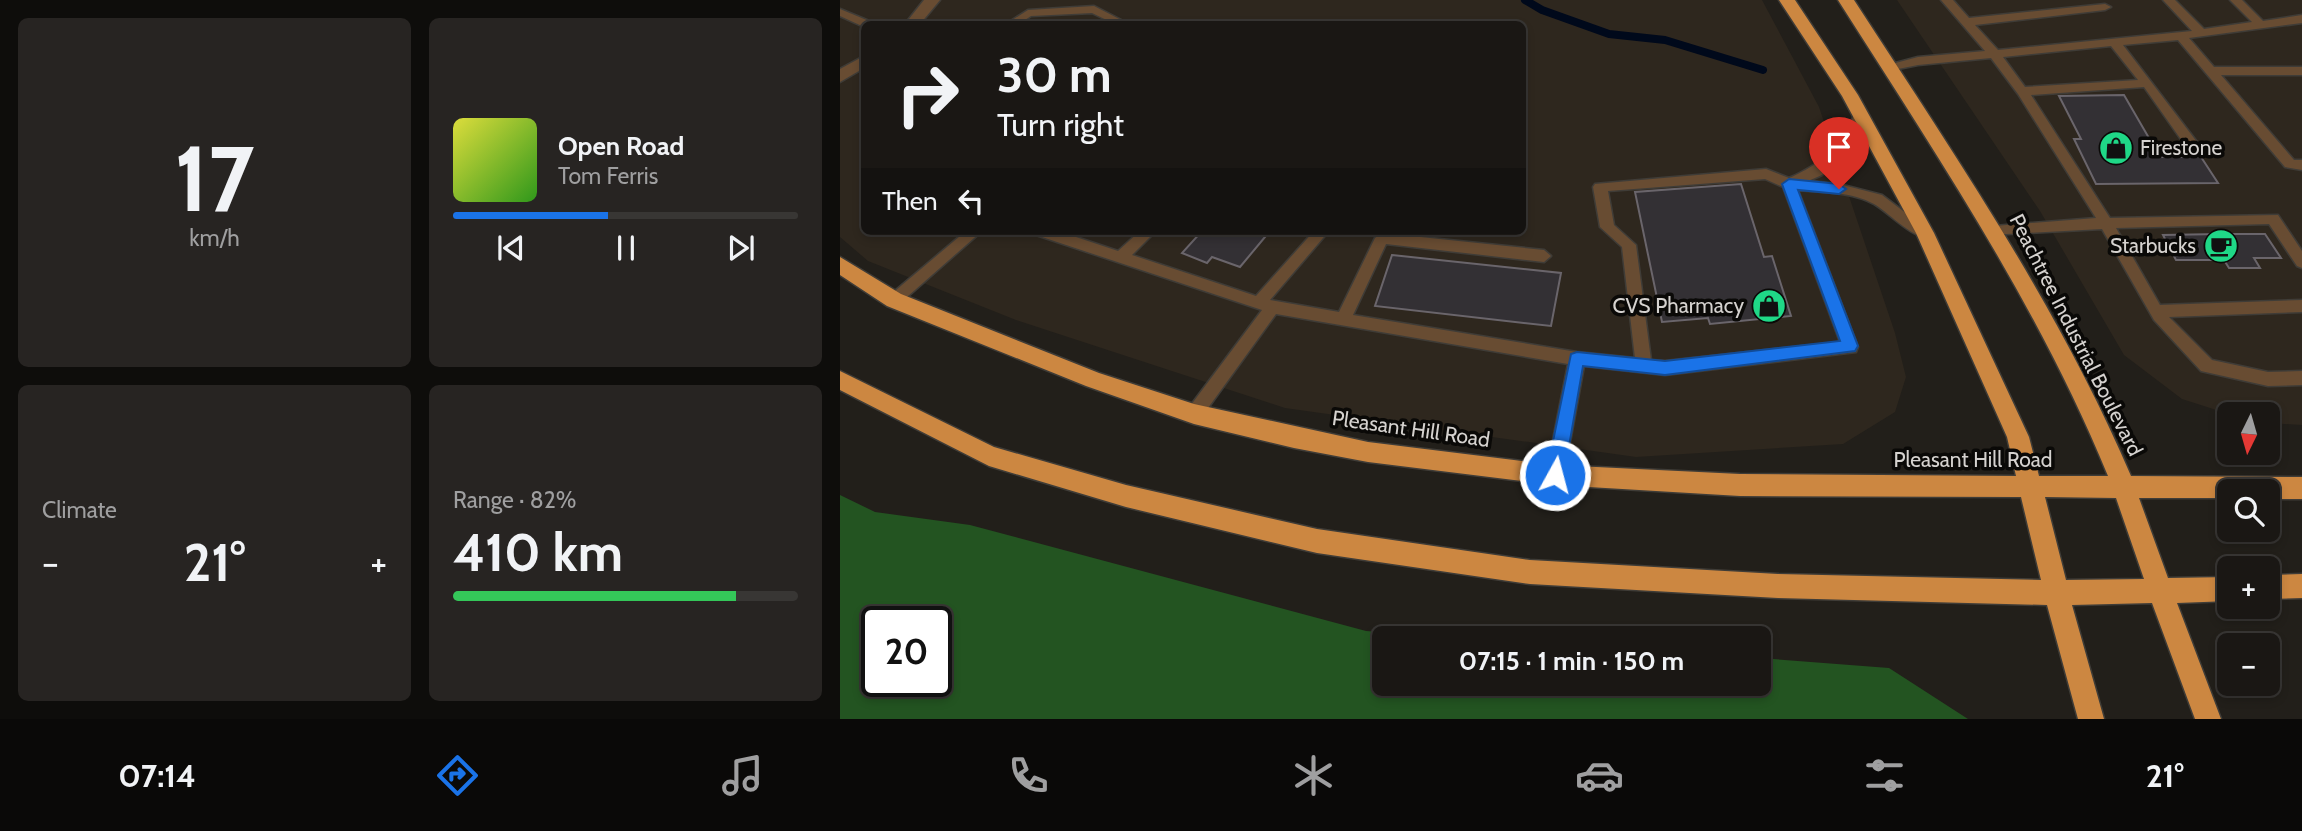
<!DOCTYPE html>
<meta charset="utf-8">
<style>
:root{--surface:#1a1714;--page:#272422;--text:#f1f3f6;--muted:#9f9fa0;--line:#383634;--accent:#1a73e8}
body{margin:0;font-family:Cabin,sans-serif;background:var(--page);color:var(--text);height:100vh;display:flex;flex-direction:column;font-size:26px;white-space:nowrap}
*{box-sizing:border-box;margin:0}
p{font-size:23px;color:var(--muted)}
.icon{flex:none;width:38px;height:38px;fill:none;stroke:currentColor;stroke-width:2;stroke-linecap:round;stroke-linejoin:round}
.map{position:relative;flex:1;overflow:hidden}
.drawer{display:flex;flex-direction:column;gap:18px;padding:18px;background:#0e0d0b;width:840px}
.drawer>*{flex:none}
.guide{position:absolute;left:21px;top:21px;width:665px;height:214px;border-radius:10px;box-shadow:0 4px 10px #0003,0 0 0 2px var(--line);background:#1a1714;color:var(--text);overflow:hidden}
.needle{width:46px;rotate:185deg}
.controls{position:absolute;left:1377px;top:402px;display:grid;gap:14px}
.controls a{display:grid;place-items:center;width:63px;height:63px;border-radius:10px;background:var(--surface);box-shadow:0 4px 10px #0003,0 0 0 2px var(--line);font-size:35px}
.speed{position:absolute;left:21px;top:606px;display:flex;gap:14px;font-size:35px;font-weight:700;text-align:center}
.speed>*{display:grid;place-content:center;width:91px;height:91px;border-radius:50%;background:var(--surface);box-shadow:0 4px 10px #0003,0 0 0 2px var(--line);line-height:1}
.speed .limit{border:4px solid #111;border-radius:10px;background:#fff;color:#111}
.pin{position:absolute;display:grid;place-items:center;width:60px;height:60px;color:#fff;margin:-72px -30px;border-radius:50% 50% 50% 0;rotate:-45deg;box-shadow:0 0 7px #0007}
.pin .icon{rotate:45deg}
.me{position:absolute;width:77px;margin:-38px;rotate:7deg;stroke-linejoin:round;filter:drop-shadow(0 0 5px #0008)}
.turn{display:flex;align-items:center;gap:24px;height:147px;padding:0 21px;font-size:32px}
.turn .icon{width:91px;height:91px;stroke-width:2.5}
.turn b{display:block;font-size:49px;line-height:60px}
.then{display:flex;align-items:center;height:66px;padding:0 21px;background:#0003;gap:14px;font-size:26px}
.big{font-size:52px;font-weight:800;line-height:1.1}
.drawer .card{flex:1;display:flex;flex-direction:column;justify-content:center;gap:10px;min-width:0;padding:0 24px;border-radius:10px;background:var(--page)}
.drawer .dial{align-items:center;gap:0}
.dial b{font-size:91px;line-height:1}
.song{display:flex;align-items:center;gap:21px}
.cover{width:84px;height:84px;border-radius:10px;background:linear-gradient(135deg,hsl(60 70% 55%),hsl(110 70% 35%))}
.played{height:7px;border-radius:4px;background:linear-gradient(90deg,var(--accent) 45%,var(--line) 45%)}
.keys{display:flex;justify-content:space-around;direction:ltr}
.heat{display:flex;justify-content:space-between;align-items:center;font-size:38px;direction:ltr}
.charge{height:10px;border-radius:5px;background:linear-gradient(90deg,#34c759 82%,var(--line) 0)}
.drawer .tiles{flex:1;display:grid;gap:18px;grid-template-columns:repeat(2,1fr)}
.trip{position:absolute;left:532px;top:626px;width:399px;height:70px;border-radius:10px;background:var(--surface);box-shadow:0 4px 10px #0003,0 0 0 2px var(--line);font-weight:800;line-height:70px;text-align:center}
.dock{display:flex;height:112px;justify-content:space-around;align-items:center;background:#0a0908;color:var(--muted)}
.dock .icon{width:49px;height:49px}
.dock .active{color:var(--accent)}
.dock b{font-size:32px;color:var(--text)}
main{display:flex;flex:1;min-height:0}
.map>svg:first-child{display:block}
.built{fill:#2e271e;fill-rule:evenodd}
.green{fill:#235421;fill-rule:evenodd}
.lines{fill:none;stroke-linecap:round;stroke-linejoin:round}
.stream{stroke:#00091b;stroke-width:8}
.building{fill:#333034;stroke:#6a656b;stroke-width:2}
.lane-casing{stroke:#3f3c37;stroke-width:3}
.street-casing{stroke:#3f3c37;stroke-width:3}
.highway-casing{stroke:#3f3c37;stroke-width:3}
.lane{fill:#684c32;fill-rule:evenodd}
.street{fill:#684c32;fill-rule:evenodd}
.highway{fill:#cc8741;fill-rule:evenodd}
.route{fill:#1a73e8;stroke:#114b97;stroke-width:2}
.labels{text-anchor:middle;stroke-width:7;stroke-linejoin:round;paint-order:stroke}
.poi-label{font-size:21px;fill:#d5d2cf;stroke:#0a0907;text-anchor:end}
.street-label{font-size:21px;fill:#d5d2cf;stroke:#0a0907}
</style>
<main>
<section class="drawer">
<div class="tiles">
<div class="card dial"><b>17</b><p>km/h</p></div>
<div class="card">
<div class="song"><i class="cover"></i><div><b>Open Road</b><p>Tom Ferris</p></div></div>
<div class="played"></div>
<div class="keys"><svg class="icon" aria-label="previous" viewBox="0 0 24 24"><path d="M18 5L8 12l10 7zM5 5v14"/></svg><svg class="icon" aria-label="pause" viewBox="0 0 24 24"><path d="M8 5v14M16 5v14"/></svg><svg class="icon" aria-label="next" viewBox="0 0 24 24"><path d="M6 5l10 7-10 7zM19 5v14"/></svg></div>
</div>
<div class="card"><p>Climate</p>
<div class="heat"><a>−</a><b class="big">21°</b><a>+</a></div>
</div>
<div class="card"><p>Range · 82%</p><b class="big">410 km</b><div class="charge"></div></div>
</div>
</section>
<div class="map">
<svg width="1462" height="719" viewBox="0 0 1462 719">
<rect width="100%" height="100%" fill="#221f1a"/>
<!-- built -->
<g class="built">
<path d="M0,0h922l57,107 76,226 11,44 -11,35 -52,32 -207,13 -351,-49 -269,-88 -148,-59 -28,-24zM24,24h658v207h-658z"/>
<polygon points="1057,0 1462,0 1462,425 1428,423 1428,415 1392,415 1342,399 1284,355 1200,211"/>
</g>
<!-- green -->
<path class="green" d="M0,495l35,17 95,13 396,106 109,8h-91v45h375v-26l130,10 79,51h-1128zM37,621h59v60h-59z"/>
<g class="lines">
<!-- stream -->
<polyline class="stream" points="685,0 702,10 769,34 825,40 923,70"/>
</g>
<!-- building -->
<g class="building">
<polygon points="1284,95 1320,157 1361,157 1378,183 1256,184 1234,139 1241,139 1219,96"/>
<polygon points="901,184 924,257 932,256 951,316 870,324 868,318 822,322 795,192"/>
<polygon points="362,231 430,231 400,267 372,257 367,263 342,253"/>
<polygon points="1380,234 1425,234 1441,258 1414,258 1420,268 1389,268 1384,260 1336,260 1323,235"/>
<polygon points="552,255 721,273 711,326 535,306"/>
</g>
<g class="lines">
<!-- lane casing -->
<g class="lane-casing">
<g id="lane">
<path d="M1101,0h12l16,18 136,-14 6,3 -6,3 -130,15 23,25 194,-19 -29,-31h12l29,29 48,-7 -22,-22h12l21,21 39,-6v8l-113,15 25,29h88v8h-81l73,85h8v10l-17,-3 -107,-127 -55,5 74,97v6h-10l-43,-61 -113,8 79,123 168,-3 24,36v17l-5,-2 -28,-42 -153,4 44,77 142,-5v12l-133,5 43,43 56,12 34,-1v14l-34,1 -67,-15 -47,-51 -52,-91 -113,6 -2,-4 2,-4 5,-1 102,-8 -78,-124 -27,-36 -73,7 -30,6v-6l30,-8 67,-6zM1271,46l27,34 -113,7 -22,-30z"/>
<polygon points="254,6 289,24 275,24 252,13 191,16 179,24 166,24 188,10"/>
<polygon points="0,9 29,21 31,24 24,24 24,27 0,16"/>
<path d="M1021,110l6,4 -15,36 -22,15 -8,10 -14,6 31,3 43,11 50,38 -2,4c-15,4 -42,-25 -56,-33 -21,-12 -52,-12 -76,-14l60,157 -2,5 -191,23 -81,-9 -20,109 -3,6 -6,2 -6,-2 -3,-6 22,-111 -292,-50 -76,105 -6,2 -6,-2 -2,-5 2,-5 74,-99 -226,-75 -2,-4h24l60,20 22,-20h16l-24,24 124,41 58,-65h15l-59,69 69,12 36,-74 7,-5 162,17 7,6 -7,6 -158,-18 -33,71 224,37 58,6 -13,-111 -22,-20 -7,-40 2,-3 171,-15 23,9c13,-5 47,-25 54,-36 6,-10 7,-28 18,-32zM925,179l18,8 57,155 -175,19 -14,-1 -15,-115 -22,-20 -6,-34z"/>
<polygon points="126,231 142,231 59,304 49,304 46,300 49,296"/>
</g>
</g>
<!-- street casing -->
<g class="street-casing">
<g id="street">
<polygon points="84,0 100,0 80,24 65,24"/>
<polygon points="24,56 24,68 0,82 0,69"/>
</g>
</g>
<!-- highway casing -->
<g class="highway-casing">
<g id="highway">
<path d="M939,0h16l63,95 76,138 95,204 10,39h69c-69,-169 -172,-322 -270,-476h16c100,154 205,307 277,476l171,1v22h-34v-7h-38v6h-91l29,80 62,-1v24l-53,2 44,116h-26l-43,-116 -80,2 32,114h-26l-31,-114 -269,-7 -248,-14 -213,-31 -191,-46 -137,-41 -149,-76v-19l154,76 132,38 191,44 213,31 248,14 263,6 -20,-83 -281,-1 -185,-11 -187,-23 -74,-14 -100,-24 -108,-38 -199,-80 -47,-31v-18l61,37 198,79 95,31 174,38 187,23 185,9 276,2 -9,-39 -91,-204 -74,-137zM1205,497l71,1 28,81 -78,1z"/>
<polygon points="1462,574 1462,598 1428,599 1428,575"/>
</g>
</g>
<!-- lane -->
<use href="#lane" class="lane"/>
<!-- street -->
<use href="#street" class="street"/>
<!-- highway -->
<use href="#highway" class="highway"/>
</g>
<!-- route -->
<polygon class="route" points="949,179 999,184 1006,189 999,194 958,190 1018,346 1015,351 825,375 743,366 724,475 721,480 715,483 709,480 706,475 731,354 737,352 825,361 1000,341 942,184"/>
<!-- icons -->
<defs>
<g id="shop-disc" transform="scale(1.75)"><circle r="9.5" fill="#1fd887" stroke="#0a0907"/><path d="M-5-2.5h2.3a2.7 3.5 0 0 1 5.4 0H5L5.5 6h-11ZM-1.5-2.5h3a1.5 2.3 0 0 0-3 0Z" fill="#111"/></g>
<g id="cafe-disc" transform="scale(1.75)"><circle r="9.5" fill="#1fd887" stroke="#0a0907"/><path d="M-5.5-4.5H6V0H3Q3 3.5 0 3.5H-2.5Q-5.5 3.5-5.5 0ZM3-3.2v2h1.7v-2ZM-6 4.5H4V6H-6Z" fill="#111"/></g>
</defs>
<g fill-rule="evenodd">
<use href="#shop-disc" x="1276" y="148"/>
<use href="#cafe-disc" x="1381" y="246"/>
<use href="#shop-disc" x="929" y="306"/>
</g>
<g class="labels">
<!-- poi labels -->
<g class="poi-label">
<text x="1300" y="155" text-anchor="start">Firestone</text>
<text x="1356" y="253">Starbucks</text>
<text x="904" y="313">CVS Pharmacy</text>
</g>
<!-- street labels -->
<g class="street-label">
<text transform="translate(1236 335) rotate(63)" y="7">Peachtree Industrial Boulevard</text>
<text transform="translate(571 429) rotate(8)" y="7">Pleasant Hill Road</text>
<text x="1133" y="467">Pleasant Hill Road</text>
</g>
</g>
</svg>
<div class="controls">
<a><svg class="needle" viewBox="-14 -14 28 28"><path d="M0-13l5 13h-10z" fill="#e53935"/><path d="M0 13l5-13h-10z" fill="#9f9fa0"/></svg></a>
<a><svg class="icon" aria-label="search" viewBox="0 0 24 24"><circle cx="10" cy="10" r="6"/><path d="M15 15l6 6"/></svg></a>
<a>+</a>
<a>−</a>
</div>
<div class="speed"><div class="limit">20</div></div>
<div class="pin" style="left:999px;top:189px;background:#d93025"><svg class="icon" aria-label="arrive" viewBox="0 0 24 24"><path d="M6 21V4h12l-3 4 3 4H6"/></svg></div>
<svg class="me" style="left:715px;top:475px" viewBox="-20 -20 40 40"><circle r="17" fill="#1a73e8" stroke="#fff" stroke-width="3"/><path d="M0-11L8 9 0 5-8 9z" fill="#fff"/></svg>
<div class="trip">07:15 · 1 min · 150 m</div>
<div class="guide">
<div class="turn"><svg class="icon" aria-label="right" viewBox="0 0 24 24"><path d="M7 20v-9h11M14 6l5 5-5 5"/></svg><div><b>30 m</b>Turn right</div></div>
<div class="then">Then<svg class="icon" aria-label="left" viewBox="0 0 24 24"><path d="M17 20v-9H6M10 6l-5 5 5 5"/></svg></div>
</div>
</div>
</main>
<nav class="dock">
<b>07:14</b>
<svg class="icon active" aria-label="directions" viewBox="0 0 24 24"><path d="M12 3l9 9-9 9-9-9zM9 14v-3h6M13 9l2 2-2 2"/></svg>
<svg class="icon" aria-label="music" viewBox="0 0 24 24"><path d="M9 18V5l10-2v13"/><circle cx="6" cy="18" r="3"/><circle cx="16" cy="16" r="3"/></svg>
<svg class="icon" aria-label="phone" viewBox="0 0 24 24"><path d="M5 4h4l2 5-3 2q2 4 5 5l2-3 5 2v4C11 20 4 13 5 4z"/></svg>
<svg class="icon" aria-label="climate" viewBox="0 0 24 24"><path d="M12 3v18M4 7l16 10M4 17L20 7"/></svg>
<svg class="icon" aria-label="car" viewBox="0 0 24 24"><path d="M5 17H2v-5l4-1 3-4h7l3 4 3 1v5h-3M9 17h6M6 11h13"/><circle cx="7" cy="17" r="2"/><circle cx="17" cy="17" r="2"/></svg>
<svg class="icon" aria-label="filters" viewBox="0 0 24 24"><path d="M4 7h16M4 17h16"/><circle cx="9" cy="7" r="2"/><circle cx="15" cy="17" r="2"/></svg>
<b>21°</b>
</nav>
